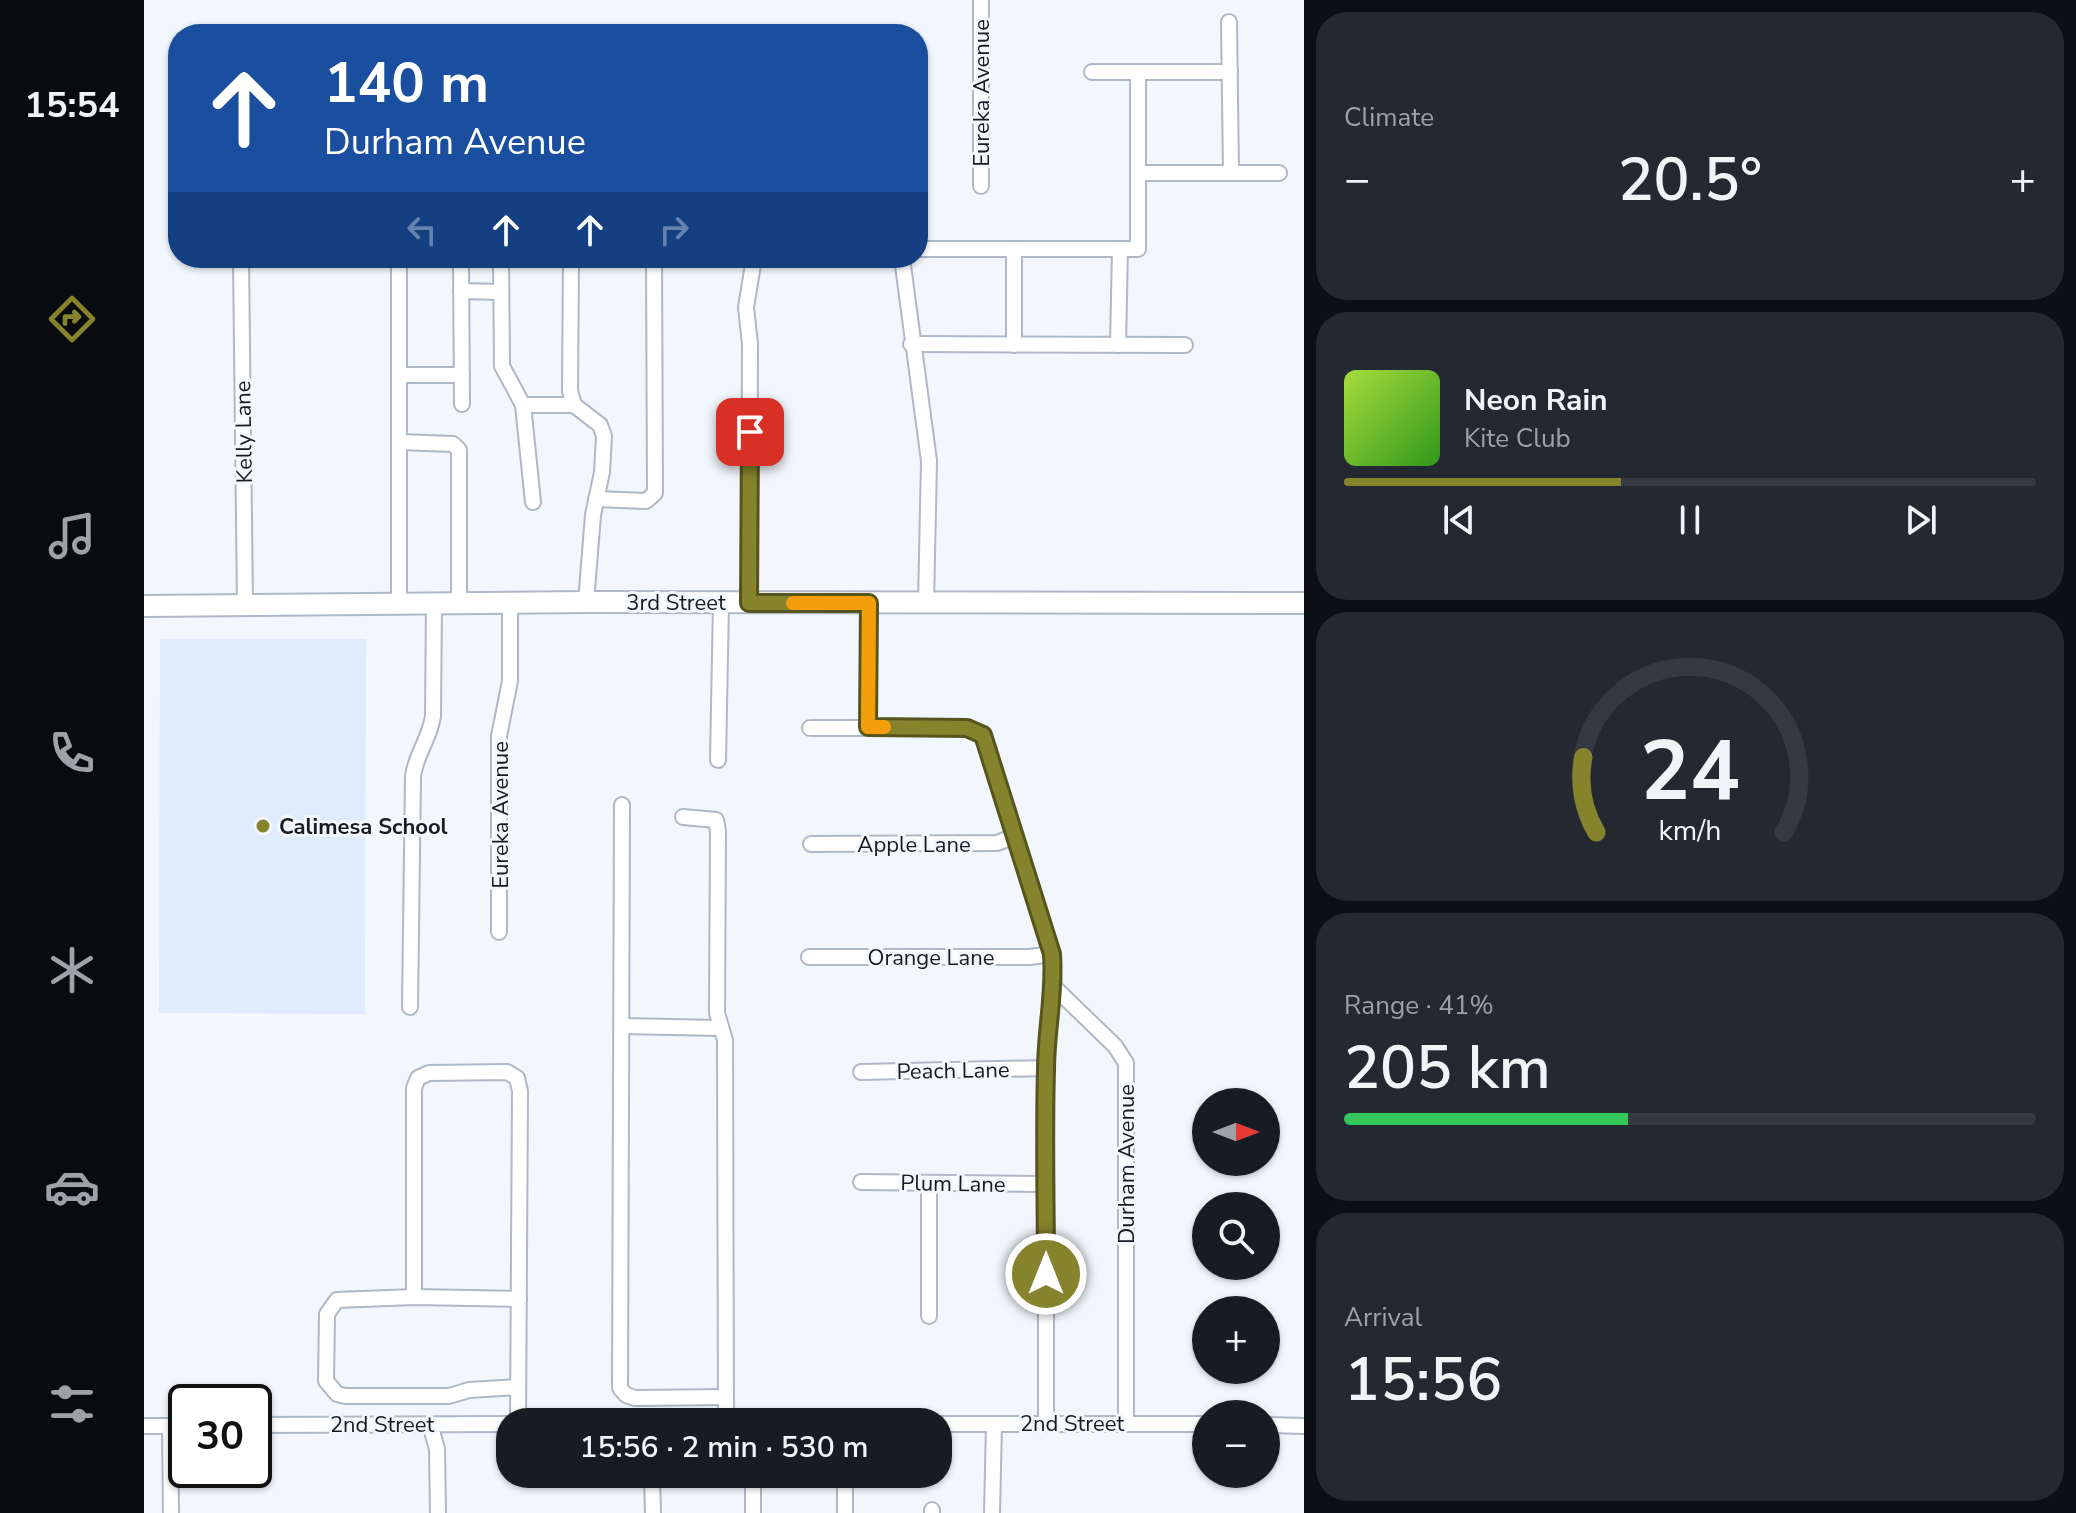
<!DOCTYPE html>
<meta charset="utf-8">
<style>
:root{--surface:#171b24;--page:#242831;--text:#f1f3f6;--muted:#9ea1a6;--line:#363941;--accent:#85832c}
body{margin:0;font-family:"Nunito Sans",sans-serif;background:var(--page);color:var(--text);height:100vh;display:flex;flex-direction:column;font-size:30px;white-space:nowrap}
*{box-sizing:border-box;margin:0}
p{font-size:26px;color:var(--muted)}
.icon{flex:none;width:44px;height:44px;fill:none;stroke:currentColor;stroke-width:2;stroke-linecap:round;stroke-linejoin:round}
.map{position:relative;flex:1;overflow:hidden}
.details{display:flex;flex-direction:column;gap:12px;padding:12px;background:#0d0f14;width:772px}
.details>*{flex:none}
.hud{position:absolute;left:24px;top:24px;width:760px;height:244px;border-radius:32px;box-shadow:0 2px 6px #0004;background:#1a4fa0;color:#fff;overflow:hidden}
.needle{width:52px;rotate:90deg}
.fabs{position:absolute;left:1048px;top:1088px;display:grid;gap:16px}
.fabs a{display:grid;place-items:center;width:88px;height:88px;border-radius:50%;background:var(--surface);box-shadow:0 2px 6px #0004;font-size:40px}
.speed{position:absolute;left:24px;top:1384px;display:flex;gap:16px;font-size:40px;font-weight:700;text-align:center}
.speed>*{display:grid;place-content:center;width:104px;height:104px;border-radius:50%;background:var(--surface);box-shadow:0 2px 6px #0004;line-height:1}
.speed .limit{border:4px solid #111;border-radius:12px;background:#fff;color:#111}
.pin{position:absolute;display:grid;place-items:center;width:68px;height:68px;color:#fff;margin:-34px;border-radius:16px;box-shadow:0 4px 12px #0006}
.me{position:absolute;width:88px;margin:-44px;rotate:0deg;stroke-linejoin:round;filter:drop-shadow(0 0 6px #0008)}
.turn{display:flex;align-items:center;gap:28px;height:168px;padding:0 24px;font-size:36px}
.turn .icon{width:104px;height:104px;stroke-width:2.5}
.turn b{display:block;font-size:56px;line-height:68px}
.lanes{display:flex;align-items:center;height:76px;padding:0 24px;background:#0003;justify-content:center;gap:40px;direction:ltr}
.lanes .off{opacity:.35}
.big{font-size:60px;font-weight:600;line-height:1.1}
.details .card{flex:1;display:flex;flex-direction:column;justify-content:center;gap:12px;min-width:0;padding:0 28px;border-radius:32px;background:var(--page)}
.details .dial{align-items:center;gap:0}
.dial svg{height:208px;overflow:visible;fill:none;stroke:var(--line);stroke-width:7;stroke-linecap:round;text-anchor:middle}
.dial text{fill:var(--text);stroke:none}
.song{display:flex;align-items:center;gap:24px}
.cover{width:96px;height:96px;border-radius:12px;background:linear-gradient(135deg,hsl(80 70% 55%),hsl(110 70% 35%))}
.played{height:8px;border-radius:4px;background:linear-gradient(90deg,var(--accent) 40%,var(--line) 40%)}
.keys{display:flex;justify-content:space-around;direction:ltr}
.heat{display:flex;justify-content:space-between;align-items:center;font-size:44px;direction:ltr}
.charge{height:12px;border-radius:6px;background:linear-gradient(90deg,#34c759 41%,var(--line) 0)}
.trip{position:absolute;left:352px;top:1408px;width:456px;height:80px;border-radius:32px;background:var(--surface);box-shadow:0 2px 6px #0004;font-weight:600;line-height:80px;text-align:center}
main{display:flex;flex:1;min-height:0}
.dock{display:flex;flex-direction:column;width:144px;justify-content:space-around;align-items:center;background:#090b0e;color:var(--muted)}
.dock .icon{width:56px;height:56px}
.dock .current{color:var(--accent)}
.dock b{font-size:36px;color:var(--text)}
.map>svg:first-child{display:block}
.built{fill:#e0ecfe}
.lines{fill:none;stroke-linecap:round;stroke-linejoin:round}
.street-casing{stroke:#aeb8c7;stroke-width:18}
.secondary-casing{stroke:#aeb8c7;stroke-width:24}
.street{stroke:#fff;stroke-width:14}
.secondary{stroke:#fff;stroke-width:20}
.route-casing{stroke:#56551d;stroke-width:20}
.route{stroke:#85832c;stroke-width:14}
.slow{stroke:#f59e0b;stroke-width:14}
.poi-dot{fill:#85832c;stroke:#f2f7fd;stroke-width:3}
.labels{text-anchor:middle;stroke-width:6;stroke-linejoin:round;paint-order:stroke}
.street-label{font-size:22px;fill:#181c22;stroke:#f2f7fd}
.poi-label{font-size:22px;font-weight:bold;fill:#181c22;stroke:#f2f7fd;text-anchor:start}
</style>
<main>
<nav class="dock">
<b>15:54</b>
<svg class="icon current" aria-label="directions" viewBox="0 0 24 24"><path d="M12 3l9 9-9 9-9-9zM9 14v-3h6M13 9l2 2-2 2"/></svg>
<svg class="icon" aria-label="music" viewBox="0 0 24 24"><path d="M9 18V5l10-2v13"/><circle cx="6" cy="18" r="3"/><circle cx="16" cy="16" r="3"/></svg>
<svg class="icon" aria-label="phone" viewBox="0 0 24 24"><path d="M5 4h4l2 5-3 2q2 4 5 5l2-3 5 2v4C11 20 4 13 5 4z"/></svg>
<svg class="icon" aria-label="climate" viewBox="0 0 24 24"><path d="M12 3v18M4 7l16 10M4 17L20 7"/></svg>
<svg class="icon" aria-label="car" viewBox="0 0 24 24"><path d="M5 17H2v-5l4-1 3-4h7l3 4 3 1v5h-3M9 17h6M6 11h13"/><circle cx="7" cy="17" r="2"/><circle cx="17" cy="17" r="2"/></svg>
<svg class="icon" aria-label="filters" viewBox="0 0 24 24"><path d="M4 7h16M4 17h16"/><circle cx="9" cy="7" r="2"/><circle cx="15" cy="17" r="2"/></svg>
</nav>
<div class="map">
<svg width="1160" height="1513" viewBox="0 0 1160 1513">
<rect width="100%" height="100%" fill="#f2f7fd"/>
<!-- built -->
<polygon class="built" points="16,639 222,639 221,1014 15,1013"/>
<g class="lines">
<!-- street casing -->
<g class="street-casing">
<g id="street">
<polyline points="837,0 837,186"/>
<polyline points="1085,22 1087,173"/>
<polyline points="948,72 1086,72"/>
<polyline points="994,173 1135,173"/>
<polyline points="774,249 994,249 994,72"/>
<polyline points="870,249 870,345"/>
<polyline points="97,258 101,606"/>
<polyline points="255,258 255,604"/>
<polyline points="317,258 318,404"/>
<polyline points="357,258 358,366 379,405 389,502"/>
<polyline points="427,258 426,391 430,405 456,425 460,436 458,472 449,515 442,602"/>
<polyline points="758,258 785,461 782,603"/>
<polyline points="317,291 357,292"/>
<polyline points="767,344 1041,345"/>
<polyline points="974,345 976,249"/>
<polyline points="255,375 318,375"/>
<polyline points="379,405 430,405"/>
<polyline points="255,442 309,444 315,450 315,603"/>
<polyline points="452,499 502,501 511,493 510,258"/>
<polyline points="605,603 606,344 602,307 609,265"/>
<polyline points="724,727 725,603"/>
<polyline points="666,728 823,728 839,735 908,954 910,987 971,1046 982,1063 982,1423"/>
<polyline points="574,760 577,603"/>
<polyline points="478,805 476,1388 482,1395 491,1398 582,1397"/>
<polyline points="539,817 572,820 574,831 573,1013 581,1040 582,1422"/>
<polyline points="667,844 853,843 871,836"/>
<polyline points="355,932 355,736 366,681 366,603"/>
<polyline points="665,957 886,957 908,954"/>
<path d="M266,1007l3,-231c3,-22 17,-38 20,-60l1,-113"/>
<polyline points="478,1026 576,1028"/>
<polyline points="717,1072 902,1068"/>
<polyline points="717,1182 902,1184"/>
<polyline points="785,1183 785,1316"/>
<polyline points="270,1297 270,1088 274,1078 285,1073 363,1072 373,1078 376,1091 374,1422"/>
<polyline points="374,1387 325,1390 305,1396 201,1396 193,1394 182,1381 183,1314 193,1300 270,1297 375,1299"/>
<polyline points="286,1424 293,1449 294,1513"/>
<polyline points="794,1424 1062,1424"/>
<polyline points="902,1424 902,1068 904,1022 910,987"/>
<polyline points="110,1425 366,1424"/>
<polyline points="1122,1425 1160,1426"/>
<polyline points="0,1426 42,1426"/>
<polyline points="26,1426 27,1513"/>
<polyline points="609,1474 609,1513"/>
<polyline points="788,1510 788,1513"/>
<polyline points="509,1513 508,1477 701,1479 701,1513"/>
<polyline points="848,1513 850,1424"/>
</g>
</g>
<!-- secondary casing -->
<g class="secondary-casing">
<polyline id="secondary" points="0,606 442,602 1160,603"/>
</g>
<!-- street -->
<use href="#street" class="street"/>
<!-- secondary -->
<use href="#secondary" class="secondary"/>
</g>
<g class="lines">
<!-- route casing -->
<g class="route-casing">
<path id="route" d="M606,432l-1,171h120l-1,124 99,1 16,7 69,219c3,39 -6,77 -6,116 -2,68 0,136 0,204"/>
</g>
<!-- route -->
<use href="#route" class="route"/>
<!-- slow -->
<polyline class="slow" points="649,603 725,603 724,727 740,727"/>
</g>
<!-- markers -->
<circle class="poi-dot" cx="119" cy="826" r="8"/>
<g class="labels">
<!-- street labels -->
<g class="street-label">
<text transform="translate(837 93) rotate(-90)" y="8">Eureka Avenue</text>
<text transform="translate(99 432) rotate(-91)" y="8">Kelly Lane</text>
<text x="532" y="610">3rd Street</text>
<text transform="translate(356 815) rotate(-90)" y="8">Eureka Avenue</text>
<text x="770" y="852">Apple Lane</text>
<text x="787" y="965">Orange Lane</text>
<text transform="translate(809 1070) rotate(-1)" y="8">Peach Lane</text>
<text transform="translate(982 1164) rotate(-90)" y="8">Durham Avenue</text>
<text transform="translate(809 1183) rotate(1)" y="8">Plum Lane</text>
<text x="928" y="1431">2nd Street</text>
<text x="238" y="1432">2nd Street</text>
</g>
<!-- poi labels -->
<g class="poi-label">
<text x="135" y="834">Calimesa School</text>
</g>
</g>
</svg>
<div class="fabs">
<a><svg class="needle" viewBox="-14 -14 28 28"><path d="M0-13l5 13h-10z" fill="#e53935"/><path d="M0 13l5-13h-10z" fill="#9ea1a6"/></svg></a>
<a><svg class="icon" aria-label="search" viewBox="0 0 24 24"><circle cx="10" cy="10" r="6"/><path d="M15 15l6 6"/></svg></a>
<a>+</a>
<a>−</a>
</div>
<div class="speed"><div class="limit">30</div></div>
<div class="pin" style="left:606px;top:432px;background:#d93025"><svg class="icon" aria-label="arrive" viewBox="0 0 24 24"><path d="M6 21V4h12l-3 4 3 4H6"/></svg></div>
<svg class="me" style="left:902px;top:1274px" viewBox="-20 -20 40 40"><circle r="17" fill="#85832c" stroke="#fff" stroke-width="3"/><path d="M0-11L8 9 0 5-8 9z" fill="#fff"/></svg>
<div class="trip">15:56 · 2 min · 530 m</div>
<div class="hud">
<div class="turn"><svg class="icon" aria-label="ahead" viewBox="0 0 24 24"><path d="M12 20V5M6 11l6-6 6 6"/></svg><div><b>140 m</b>Durham Avenue</div></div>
<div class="lanes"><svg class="icon off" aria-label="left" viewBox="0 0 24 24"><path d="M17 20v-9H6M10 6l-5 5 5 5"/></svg><svg class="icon" aria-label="ahead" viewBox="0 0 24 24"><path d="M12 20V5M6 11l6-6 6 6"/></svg><svg class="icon" aria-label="ahead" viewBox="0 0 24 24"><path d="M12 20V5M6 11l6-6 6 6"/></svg><svg class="icon off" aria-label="right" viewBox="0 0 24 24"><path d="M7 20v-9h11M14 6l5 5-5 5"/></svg></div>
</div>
</div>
<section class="details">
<div class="card"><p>Climate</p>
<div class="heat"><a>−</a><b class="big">20.5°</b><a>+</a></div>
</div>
<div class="card">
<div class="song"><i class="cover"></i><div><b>Neon Rain</b><p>Kite Club</p></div></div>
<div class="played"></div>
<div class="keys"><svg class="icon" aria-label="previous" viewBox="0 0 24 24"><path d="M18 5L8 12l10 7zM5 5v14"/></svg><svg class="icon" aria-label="pause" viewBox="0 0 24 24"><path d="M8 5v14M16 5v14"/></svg><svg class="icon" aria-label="next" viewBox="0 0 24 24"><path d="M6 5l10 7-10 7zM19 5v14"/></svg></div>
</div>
<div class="card dial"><svg viewBox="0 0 100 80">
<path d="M14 69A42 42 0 1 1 86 69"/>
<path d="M14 69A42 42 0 0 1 9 40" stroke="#85832c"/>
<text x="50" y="56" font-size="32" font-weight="700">24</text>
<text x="50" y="72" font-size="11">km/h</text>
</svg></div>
<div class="card"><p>Range · 41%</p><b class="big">205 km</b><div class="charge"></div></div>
<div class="card"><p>Arrival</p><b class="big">15:56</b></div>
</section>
</main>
